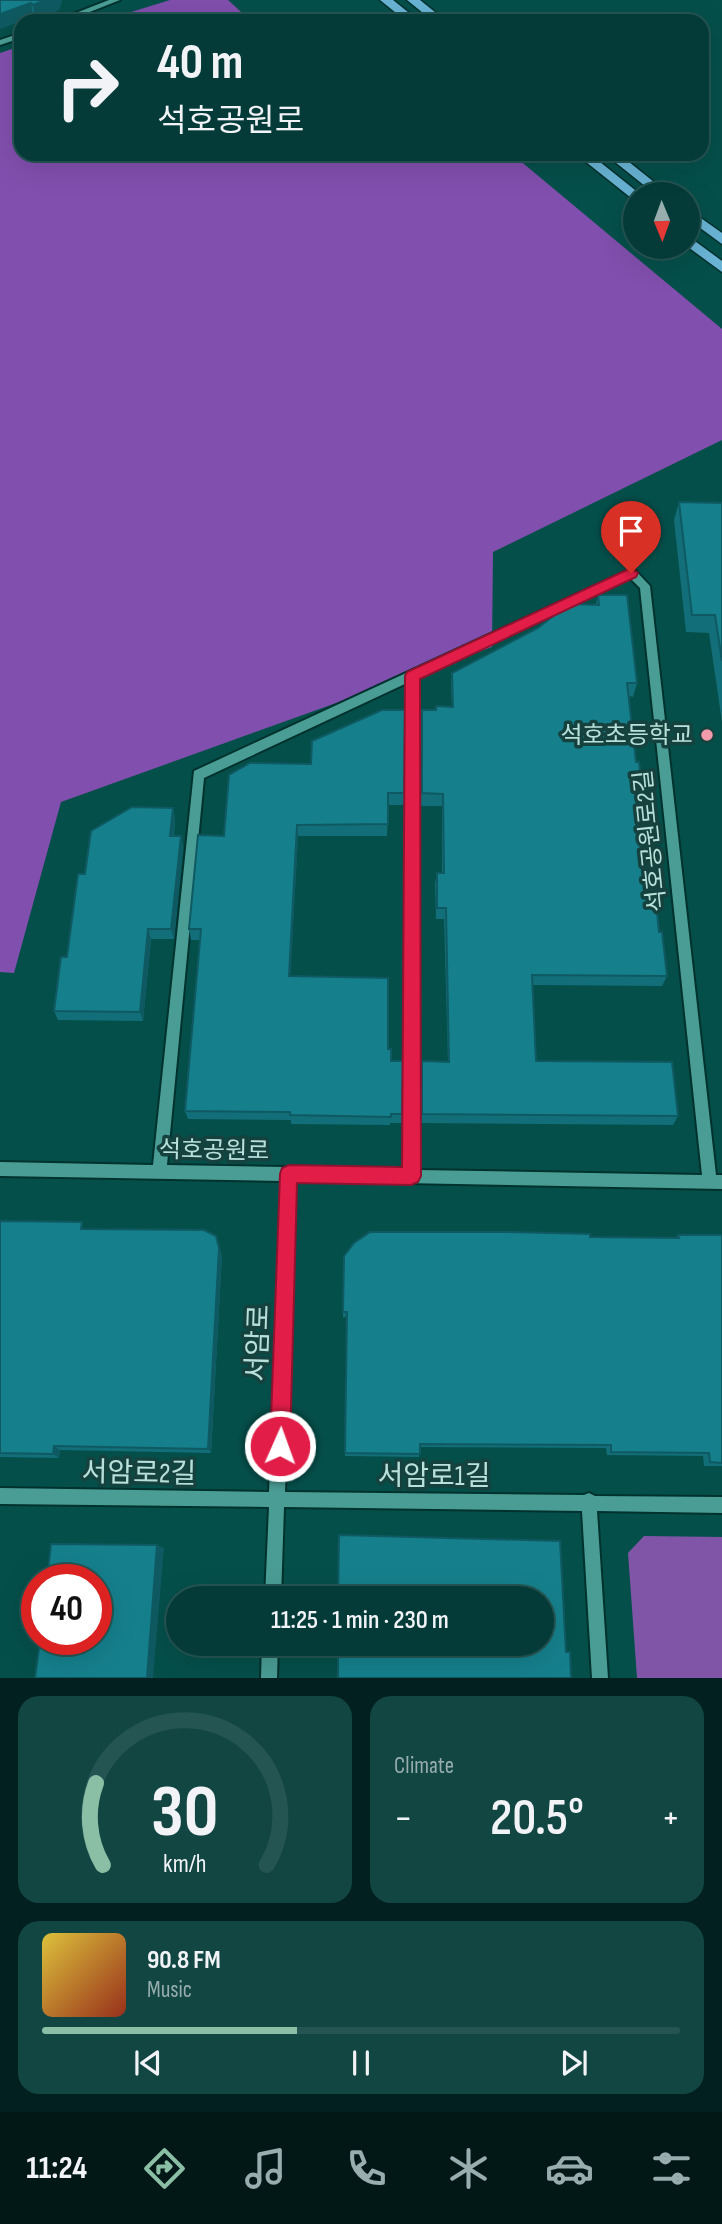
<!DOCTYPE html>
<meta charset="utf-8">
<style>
:root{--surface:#043b38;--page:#124643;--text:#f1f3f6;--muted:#97adae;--line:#255553;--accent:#8abfa5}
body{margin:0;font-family:"Sofia Sans Condensed","Noto Sans KR",sans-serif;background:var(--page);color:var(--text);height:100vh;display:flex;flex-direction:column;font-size:26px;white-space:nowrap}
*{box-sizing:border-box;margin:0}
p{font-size:23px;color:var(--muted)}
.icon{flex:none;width:38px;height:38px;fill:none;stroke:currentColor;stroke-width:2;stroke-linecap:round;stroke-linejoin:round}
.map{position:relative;height:1678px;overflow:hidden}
.sheet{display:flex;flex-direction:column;gap:18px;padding:18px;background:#02201f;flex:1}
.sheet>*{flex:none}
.top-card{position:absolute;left:14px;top:14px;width:695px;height:147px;border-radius:21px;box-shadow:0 7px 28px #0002,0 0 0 2px var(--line);background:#043b38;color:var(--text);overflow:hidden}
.needle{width:46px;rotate:179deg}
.tools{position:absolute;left:623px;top:182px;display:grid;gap:14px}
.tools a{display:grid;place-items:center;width:77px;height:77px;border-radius:50%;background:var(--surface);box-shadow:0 7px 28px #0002,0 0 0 2px var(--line);font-size:35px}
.speed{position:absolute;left:21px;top:1564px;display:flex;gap:14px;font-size:35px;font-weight:700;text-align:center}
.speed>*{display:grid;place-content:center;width:91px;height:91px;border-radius:50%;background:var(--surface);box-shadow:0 7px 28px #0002,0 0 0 2px var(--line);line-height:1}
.speed .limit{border:10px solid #d22;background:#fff;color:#111}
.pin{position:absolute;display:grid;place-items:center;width:60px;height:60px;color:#fff;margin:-72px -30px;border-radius:50% 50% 50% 0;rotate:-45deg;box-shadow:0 0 7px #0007}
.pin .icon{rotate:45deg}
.me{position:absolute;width:77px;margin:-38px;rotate:2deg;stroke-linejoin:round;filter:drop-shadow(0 0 5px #0008)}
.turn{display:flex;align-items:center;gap:24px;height:147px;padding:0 28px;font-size:32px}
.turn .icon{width:91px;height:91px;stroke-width:2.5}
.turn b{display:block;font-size:49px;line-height:60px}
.big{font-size:52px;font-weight:600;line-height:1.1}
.sheet .card{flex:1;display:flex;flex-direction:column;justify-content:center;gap:10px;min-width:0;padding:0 24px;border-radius:21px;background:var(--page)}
.sheet .dial{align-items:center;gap:0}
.dial svg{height:182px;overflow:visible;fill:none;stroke:var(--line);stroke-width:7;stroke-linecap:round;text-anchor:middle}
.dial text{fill:var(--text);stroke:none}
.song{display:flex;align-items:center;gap:21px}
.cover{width:84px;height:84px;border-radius:10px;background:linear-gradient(135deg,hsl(50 70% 55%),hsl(10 70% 35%))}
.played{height:7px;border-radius:4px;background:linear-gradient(90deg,var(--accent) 40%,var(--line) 40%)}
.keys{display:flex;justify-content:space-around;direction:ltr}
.heat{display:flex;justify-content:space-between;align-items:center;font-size:38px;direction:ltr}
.sheet .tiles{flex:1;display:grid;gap:18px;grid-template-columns:1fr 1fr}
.card:last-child{grid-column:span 2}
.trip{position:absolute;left:166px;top:1586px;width:388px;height:70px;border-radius:35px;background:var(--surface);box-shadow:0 7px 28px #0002,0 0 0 2px var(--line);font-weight:600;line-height:70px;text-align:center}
.tab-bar{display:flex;height:112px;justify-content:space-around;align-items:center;background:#021816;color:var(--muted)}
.tab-bar .icon{width:49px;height:49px}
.tab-bar .on{color:var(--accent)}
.tab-bar b{font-size:32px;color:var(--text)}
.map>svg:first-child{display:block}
.green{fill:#8054a6}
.forest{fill:#814fad}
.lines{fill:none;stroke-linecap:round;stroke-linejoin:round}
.minor-casing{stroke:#01322e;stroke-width:4}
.major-casing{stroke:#01322e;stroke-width:3}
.minor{fill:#4a9d95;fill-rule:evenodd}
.major{fill:#69b3d4;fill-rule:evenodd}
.wall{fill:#126e78}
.shaded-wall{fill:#0f5a62}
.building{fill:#15808c;stroke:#0f5a62;stroke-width:2}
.route{fill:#e11d48;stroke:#92132f;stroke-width:2}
.poi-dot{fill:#f39aab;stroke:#15423e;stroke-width:2.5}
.labels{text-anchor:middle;stroke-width:7;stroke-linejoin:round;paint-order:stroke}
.poi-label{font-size:24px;fill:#b9e0db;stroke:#15423e;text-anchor:end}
.street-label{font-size:24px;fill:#b9e0db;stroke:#15423e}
.near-street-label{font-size:28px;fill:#b9e0db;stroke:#15423e}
</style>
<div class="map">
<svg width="722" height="1678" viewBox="0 0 722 1678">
<rect width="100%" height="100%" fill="#054f4a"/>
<!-- green -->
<polygon class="green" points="644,1536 722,1537 722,1678 637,1678 628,1553"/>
<!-- forest -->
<g class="forest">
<polygon points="170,0 228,0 251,21 102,21"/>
<polygon points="21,46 21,154 512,154 722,329 722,440 493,552 492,647 61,802 14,973 0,972 0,53"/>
</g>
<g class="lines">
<!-- minor casing -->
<g class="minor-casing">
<g id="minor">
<polygon points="109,0 120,0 67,21 55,21"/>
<polygon points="21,33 21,38 0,45 0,40"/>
<path d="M631,569l4,1 15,16 66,589h6v14l-426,-8 -11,311 299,3 5,-2 6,3 127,1v16l-125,-2 11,167h-16l-10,-167 -298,-4 -3,91h-16l4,-91 -269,-3v-16l269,4 13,-311 -282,-5v-14l153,3 41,-394zM630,578l10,10 62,587 -284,-5 1,-493zM407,683l-3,486 -237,-4 37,-387z"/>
<polygon points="262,1643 278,1643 277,1678 261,1678"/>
</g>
</g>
<!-- major casing -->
<g class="major-casing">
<g id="major">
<polygon points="380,0 393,0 419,21 406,21"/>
<polygon points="407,0 420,0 446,21 433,21"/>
<polygon points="576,154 590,154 640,194 635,194 635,201"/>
<polygon points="605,154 619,154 669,194 655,194"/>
<polygon points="688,209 722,233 722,244 688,219"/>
<polygon points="688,236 722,261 722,272 688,247"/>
</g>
</g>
<!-- minor -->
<use href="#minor" class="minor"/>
<!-- major -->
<use href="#major" class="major"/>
</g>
<!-- wall -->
<g class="wall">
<polygon points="0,0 62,0 59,10 36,19"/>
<polygon points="679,502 722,503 722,722 709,633 686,632 674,520"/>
<polygon points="598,595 637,683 633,697 629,696 636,762 643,799 639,811 637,811 643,873 659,932 667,976 662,986 532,985 536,1061 678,1116 673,1125 421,1123 422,1061 448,1062 444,919 436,919 435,884 437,873 442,873 442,806 421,806 422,710 435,710 452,707 451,686 452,673 596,604"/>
<polygon points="229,775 404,793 404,805 388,805 387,836 298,836 290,976 388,1049 402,1114 402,1123 390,1123 390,1125 291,1124 291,1120 188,1119 185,1111 201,940 191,940 189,929 224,836"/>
<polygon points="173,808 175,819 174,836 181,836 183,847 174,939 151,939 143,1021 58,1020 54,1011 85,874"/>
<polygon points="0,1221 86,1229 222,1255 211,1453 60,1450 59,1458 0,1457"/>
<polygon points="678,1235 722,1235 722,1466 704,1466 703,1456 607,1455 606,1448 420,1447 419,1457 345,1456 347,1317 343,1317 343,1312 590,1237 676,1238"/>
</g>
<!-- shaded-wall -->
<g class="shaded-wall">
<polygon points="45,0 62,0 59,10 36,19 33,5"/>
<polygon points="31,3 33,17 0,29 0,14"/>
<polygon points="173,808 175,819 172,847 170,836"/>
<polygon points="297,825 298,836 290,986 289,976"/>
<polygon points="181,836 183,847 174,939 171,929"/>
<polygon points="148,929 151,939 143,1021 140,1012"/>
<polygon points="216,1236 222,1255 211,1453 208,1449"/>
<polygon points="54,1446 60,1450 59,1458 53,1454"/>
<polygon points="157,1545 164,1548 153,1678 147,1678"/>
</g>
<!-- building -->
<g class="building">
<polygon points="0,0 45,0 33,5 31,3 0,14"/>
<polygon points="679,502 722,503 722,661 715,615 692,615"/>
<polygon points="598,595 627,595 637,683 627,683 636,762 639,762 643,799 636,799 643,873 653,873 659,932 662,932 667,976 532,975 536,1061 672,1062 678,1116 422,1114 422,1061 449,1062 446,908 437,908 437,873 444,873 443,794 422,793 422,710 436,710 436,706 453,707 452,673 538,628 569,604 599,605"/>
<polygon points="382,710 405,710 404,793 388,793 388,824 297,825 289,976 388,978 388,1049 391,1049 391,1061 403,1061 402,1114 391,1114 391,1117 290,1115 290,1112 185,1111 201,929 189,929 198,835 224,836 229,775 250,763 311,764 312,741"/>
<polygon points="132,807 173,808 170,836 181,836 171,929 148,929 140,1012 54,1011 61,957 67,957 78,874 85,874 91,831"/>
<polygon points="0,1221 82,1222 81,1229 204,1230 216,1236 219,1248 208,1449 54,1446 53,1454 0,1453"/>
<polygon points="370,1232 507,1232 590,1234 590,1237 679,1238 678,1235 722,1235 722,1463 710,1462 709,1453 611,1452 611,1445 420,1444 420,1454 345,1453 347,1312 343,1312 344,1256 354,1243"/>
<polygon points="339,1535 560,1541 566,1652 570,1652 571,1678 338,1678 338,1643 542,1643 542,1598 338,1598"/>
<polygon points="51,1544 157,1545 147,1678 35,1678 40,1640 96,1640 96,1580 47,1580"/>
</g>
<!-- route -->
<polygon class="route" points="631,568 638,573 636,577 420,679 421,1176 418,1182 411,1185 297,1183 290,1446 287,1453 280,1456 273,1453 270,1446 280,1174 282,1168 289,1165 402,1167 405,676 407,672"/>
<!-- markers -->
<circle class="poi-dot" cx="707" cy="735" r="7"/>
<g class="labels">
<!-- poi labels -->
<g class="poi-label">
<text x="693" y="743">석호초등학교</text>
</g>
<!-- street labels -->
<g class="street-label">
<text transform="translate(650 841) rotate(-96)" y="8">석호공원로2길</text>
<text transform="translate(214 1150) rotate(1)" y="8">석호공원로</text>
</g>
<!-- near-street labels -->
<g class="near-street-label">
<text transform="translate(257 1343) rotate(-88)" y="10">서암로</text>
<text transform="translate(139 1472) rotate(1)" y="10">서암로2길</text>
<text x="434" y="1485">서암로1길</text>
</g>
</g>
</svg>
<div class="tools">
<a><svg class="needle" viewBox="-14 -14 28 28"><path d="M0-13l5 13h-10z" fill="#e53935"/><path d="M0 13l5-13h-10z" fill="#97adae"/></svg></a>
</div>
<div class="speed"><div class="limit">40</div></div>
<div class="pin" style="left:631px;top:573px;background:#d93025"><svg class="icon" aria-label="arrive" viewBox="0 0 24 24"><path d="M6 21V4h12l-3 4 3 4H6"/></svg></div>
<svg class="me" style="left:280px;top:1446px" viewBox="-20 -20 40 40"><circle r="17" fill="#e11d48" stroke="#fff" stroke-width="3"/><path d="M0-11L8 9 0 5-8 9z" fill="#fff"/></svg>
<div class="trip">11:25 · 1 min · 230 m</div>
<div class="top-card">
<div class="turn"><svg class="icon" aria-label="right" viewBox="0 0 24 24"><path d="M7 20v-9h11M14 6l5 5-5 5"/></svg><div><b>40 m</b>석호공원로</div></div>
</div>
</div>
<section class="sheet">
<div class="tiles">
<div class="card dial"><svg viewBox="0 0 100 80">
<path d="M14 69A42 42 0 1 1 86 69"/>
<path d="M14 69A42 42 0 0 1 11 33" stroke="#8abfa5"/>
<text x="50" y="56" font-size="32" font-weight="700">30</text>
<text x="50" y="72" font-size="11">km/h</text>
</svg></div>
<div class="card"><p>Climate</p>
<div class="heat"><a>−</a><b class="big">20.5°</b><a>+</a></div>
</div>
<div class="card">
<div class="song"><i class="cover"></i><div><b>90.8 FM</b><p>Music</p></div></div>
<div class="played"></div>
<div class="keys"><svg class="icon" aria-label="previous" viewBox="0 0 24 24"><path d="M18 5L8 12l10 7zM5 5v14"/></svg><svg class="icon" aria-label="pause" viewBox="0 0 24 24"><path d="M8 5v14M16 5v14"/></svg><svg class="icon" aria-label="next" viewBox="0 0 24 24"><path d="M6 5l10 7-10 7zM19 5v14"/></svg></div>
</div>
</div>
</section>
<nav class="tab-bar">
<b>11:24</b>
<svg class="icon on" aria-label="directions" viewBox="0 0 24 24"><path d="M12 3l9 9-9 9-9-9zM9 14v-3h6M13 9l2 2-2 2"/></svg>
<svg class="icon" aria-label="music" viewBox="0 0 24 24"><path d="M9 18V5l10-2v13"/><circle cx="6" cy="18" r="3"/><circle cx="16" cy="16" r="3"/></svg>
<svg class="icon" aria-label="phone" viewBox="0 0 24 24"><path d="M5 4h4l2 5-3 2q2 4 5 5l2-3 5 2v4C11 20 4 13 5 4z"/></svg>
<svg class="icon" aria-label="climate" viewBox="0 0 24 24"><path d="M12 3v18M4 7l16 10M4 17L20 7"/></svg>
<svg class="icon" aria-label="car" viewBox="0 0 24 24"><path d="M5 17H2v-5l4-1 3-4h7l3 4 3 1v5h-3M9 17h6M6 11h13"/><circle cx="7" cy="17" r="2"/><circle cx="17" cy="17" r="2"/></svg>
<svg class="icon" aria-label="filters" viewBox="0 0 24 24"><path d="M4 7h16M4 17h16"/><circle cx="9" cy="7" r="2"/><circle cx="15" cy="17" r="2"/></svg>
</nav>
